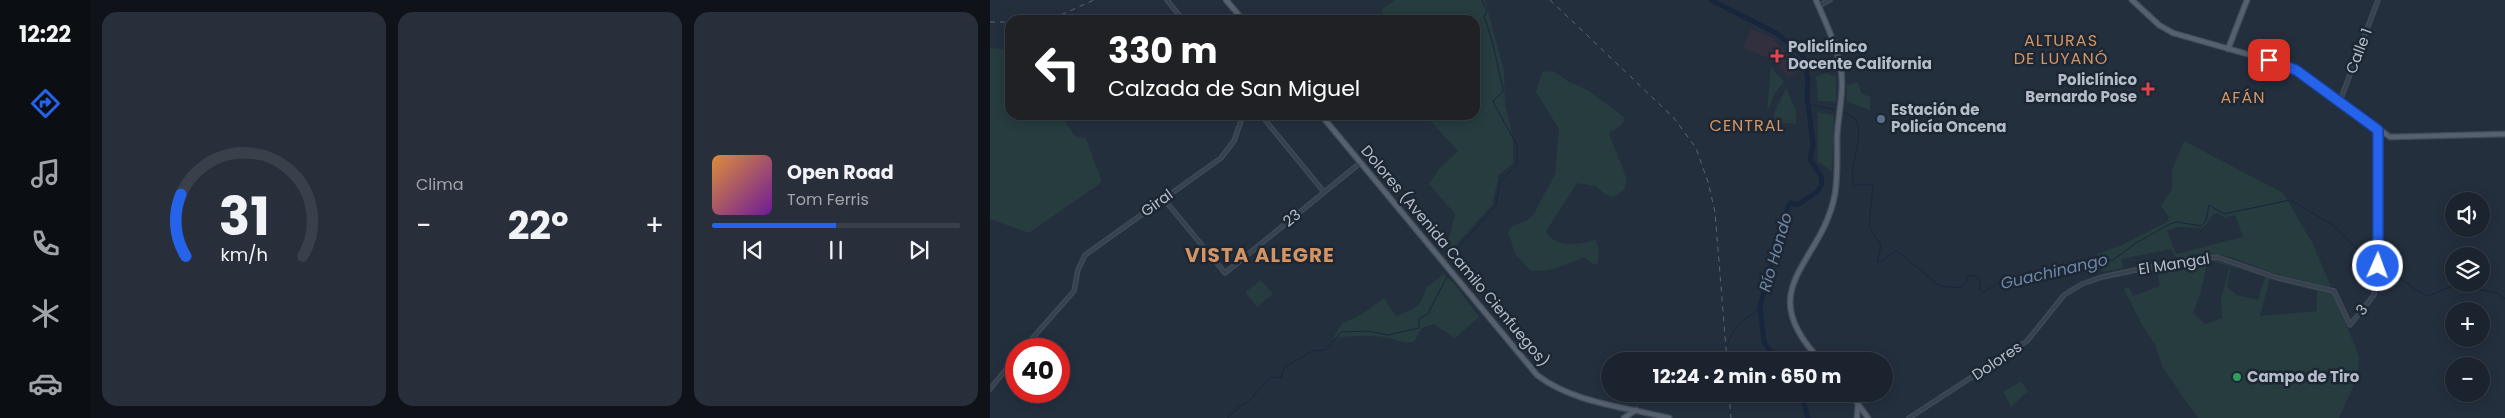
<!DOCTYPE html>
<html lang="es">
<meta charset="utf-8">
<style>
:root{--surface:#1b232e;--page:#282f3a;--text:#f1f3f6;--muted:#a0a4aa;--line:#39404a;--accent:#2563eb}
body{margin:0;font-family:Poppins,sans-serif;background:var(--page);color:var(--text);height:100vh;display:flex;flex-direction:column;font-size:19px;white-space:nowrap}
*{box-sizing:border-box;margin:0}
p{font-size:16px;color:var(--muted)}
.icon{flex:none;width:28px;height:28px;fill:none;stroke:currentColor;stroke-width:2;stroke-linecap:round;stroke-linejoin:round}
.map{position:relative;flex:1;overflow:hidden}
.panel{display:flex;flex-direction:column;gap:12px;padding:12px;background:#0f1319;width:900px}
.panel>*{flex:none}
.hud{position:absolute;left:15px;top:15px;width:475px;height:105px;border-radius:15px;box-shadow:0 2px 12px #0003,0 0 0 1px var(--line);background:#202124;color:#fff;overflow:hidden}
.controls{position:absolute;left:1455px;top:192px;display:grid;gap:10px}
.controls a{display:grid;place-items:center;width:45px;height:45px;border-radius:50%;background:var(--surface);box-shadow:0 2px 12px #0003,0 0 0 1px var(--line);font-size:25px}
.speed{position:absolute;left:15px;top:338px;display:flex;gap:10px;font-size:25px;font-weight:700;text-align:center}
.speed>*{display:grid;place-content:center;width:65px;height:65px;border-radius:50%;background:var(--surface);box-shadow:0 2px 12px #0003,0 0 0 1px var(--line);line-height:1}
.speed .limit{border:8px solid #d22;background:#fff;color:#111}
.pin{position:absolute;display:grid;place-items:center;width:42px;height:42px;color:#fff;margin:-21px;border-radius:10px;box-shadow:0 2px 8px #0006}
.me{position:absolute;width:55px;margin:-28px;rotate:2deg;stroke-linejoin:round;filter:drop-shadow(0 0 4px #0008)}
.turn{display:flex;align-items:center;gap:18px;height:105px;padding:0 20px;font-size:22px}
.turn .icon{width:65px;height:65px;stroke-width:2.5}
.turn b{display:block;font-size:35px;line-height:42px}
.big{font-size:38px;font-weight:700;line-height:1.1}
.panel .card{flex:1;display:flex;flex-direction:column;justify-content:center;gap:8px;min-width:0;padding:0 18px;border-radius:15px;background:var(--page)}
.panel .dial{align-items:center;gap:0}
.dial svg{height:130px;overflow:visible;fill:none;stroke:var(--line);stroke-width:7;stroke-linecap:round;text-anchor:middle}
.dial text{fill:var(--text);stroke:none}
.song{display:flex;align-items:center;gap:15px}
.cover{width:60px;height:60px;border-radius:8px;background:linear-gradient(135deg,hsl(30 70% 55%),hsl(280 70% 35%))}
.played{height:5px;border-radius:2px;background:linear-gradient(90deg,var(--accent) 50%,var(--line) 50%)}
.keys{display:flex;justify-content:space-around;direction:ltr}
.heat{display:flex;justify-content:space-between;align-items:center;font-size:28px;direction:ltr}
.panel .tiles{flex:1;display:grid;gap:12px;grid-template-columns:repeat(3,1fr)}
.trip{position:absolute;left:611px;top:352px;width:292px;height:50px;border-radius:25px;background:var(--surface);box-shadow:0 2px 12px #0003,0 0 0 1px var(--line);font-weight:700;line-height:50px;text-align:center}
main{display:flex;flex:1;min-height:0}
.dock{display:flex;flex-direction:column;width:90px;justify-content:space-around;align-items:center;background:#0b0e12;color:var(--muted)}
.dock .icon{width:35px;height:35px}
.dock .on{color:var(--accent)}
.dock b{font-size:22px;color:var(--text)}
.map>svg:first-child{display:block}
.medical{fill:#32303f}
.green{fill:#263c3f;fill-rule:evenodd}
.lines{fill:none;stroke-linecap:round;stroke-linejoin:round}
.stream{stroke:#17263c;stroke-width:1}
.river{stroke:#17263c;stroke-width:5}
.minor-casing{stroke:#414a57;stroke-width:5.5}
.major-casing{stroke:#414a57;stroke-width:7}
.minor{stroke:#38414e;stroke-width:3}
.major{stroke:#56606e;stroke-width:4.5}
.rail{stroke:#5a6575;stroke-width:1;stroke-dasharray:5 5;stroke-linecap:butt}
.route-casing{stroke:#184099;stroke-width:12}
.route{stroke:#2563eb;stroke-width:9}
.health-dot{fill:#e0444e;stroke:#1d2633;stroke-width:2}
.service-dot{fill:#5c6f8a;stroke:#1d2633;stroke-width:2}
.leisure-dot{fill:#2e9e5b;stroke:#1d2633;stroke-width:2}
.labels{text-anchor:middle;stroke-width:5;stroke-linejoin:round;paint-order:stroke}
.poi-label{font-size:15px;font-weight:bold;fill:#b4bcc9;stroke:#1d2633;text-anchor:start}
.street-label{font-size:15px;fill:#b4bcc9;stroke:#1d2633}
.neighbourhood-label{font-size:16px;letter-spacing:1px;fill:#d59563;stroke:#1d2633}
.water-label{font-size:16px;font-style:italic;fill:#6d86a8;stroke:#1d2633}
.district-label{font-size:20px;font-weight:bold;letter-spacing:1px;fill:#d59563;stroke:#1d2633}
</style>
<main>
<nav class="dock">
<b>12:22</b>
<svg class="icon on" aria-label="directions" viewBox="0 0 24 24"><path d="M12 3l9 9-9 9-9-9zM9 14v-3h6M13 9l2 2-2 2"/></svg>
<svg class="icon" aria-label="music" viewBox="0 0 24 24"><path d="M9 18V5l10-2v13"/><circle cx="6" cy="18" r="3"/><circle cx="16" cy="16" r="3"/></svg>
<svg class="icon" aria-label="phone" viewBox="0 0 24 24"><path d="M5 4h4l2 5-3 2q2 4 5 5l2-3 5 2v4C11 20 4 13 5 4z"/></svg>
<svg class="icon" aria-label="climate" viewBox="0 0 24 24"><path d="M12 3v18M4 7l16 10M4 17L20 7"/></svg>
<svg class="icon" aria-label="car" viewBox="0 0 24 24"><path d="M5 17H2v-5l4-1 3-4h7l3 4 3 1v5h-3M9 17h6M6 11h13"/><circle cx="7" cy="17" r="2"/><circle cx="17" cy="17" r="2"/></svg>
</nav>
<section class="panel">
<div class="tiles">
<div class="card dial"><svg viewBox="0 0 100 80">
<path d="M14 69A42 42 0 1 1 86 69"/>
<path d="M14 69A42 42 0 0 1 11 31" stroke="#2563eb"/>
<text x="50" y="56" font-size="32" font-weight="700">31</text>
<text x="50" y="72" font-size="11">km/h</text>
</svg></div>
<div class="card"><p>Clima</p>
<div class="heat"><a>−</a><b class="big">22°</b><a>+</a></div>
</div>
<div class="card">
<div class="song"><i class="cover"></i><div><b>Open Road</b><p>Tom Ferris</p></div></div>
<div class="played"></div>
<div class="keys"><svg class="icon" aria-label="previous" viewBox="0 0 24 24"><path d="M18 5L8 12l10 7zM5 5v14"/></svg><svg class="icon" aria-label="pause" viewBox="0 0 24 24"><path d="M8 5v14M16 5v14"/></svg><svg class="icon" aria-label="next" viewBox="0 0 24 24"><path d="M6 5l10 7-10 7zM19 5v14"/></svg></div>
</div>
</div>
</section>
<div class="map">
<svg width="1515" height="418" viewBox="0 0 1515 418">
<rect width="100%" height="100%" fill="#242f3e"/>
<!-- medical -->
<polygon class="medical" points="761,29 783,38 810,69 798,77 784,60 753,48"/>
<!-- green -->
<g class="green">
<polygon points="405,0 495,0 514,71 515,102 523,139 523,163 509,175 502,205 454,258 465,214 439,184 449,169 468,151 435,115 485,115 485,20 392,20 395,18 391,10"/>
<polygon points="0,48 20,50 20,115 71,115 85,136 96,138 112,182 39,233 0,219"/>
<polygon points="781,67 794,82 785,93 777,112"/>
<path d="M563,71l16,11 17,7 38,28 -1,6 -14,11 15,37 3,10 -3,9 -10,7 -8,-2 -11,-9 -18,-3 -31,48c8,18 34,13 50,9l3,11 -1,12 -4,2 -10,-8c-18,8 -33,15 -53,14l-16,-17 -7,-22 4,-6 14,-5 8,-7 21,-40 4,-45 -23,-37 6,-20z"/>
<polygon points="837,73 846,77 846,102 828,101 826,76"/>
<polygon points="868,82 871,93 880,97 880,110 857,102 857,85"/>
<polygon points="796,88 806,111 806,124 784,122 785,111"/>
<polygon points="828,112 844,115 842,172 828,161"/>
<path d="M1194,141l99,52 30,51 18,43c-20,-5 -41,-9 -61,-15 -35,-13 -55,-26 -93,-13l-6,-10 -50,10 2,9 -20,4 -6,-18 25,-9 45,-23 2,-5 -8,-11 11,-17v-19zM1227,213l8,5 10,-3 8,22 -67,17 -9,-23 9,-4 26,1c7,-4 7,-12 15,-15z"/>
<path d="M1200,258h19l70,22 54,12 26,64 -1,20 -19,42h-141l-35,-50 -7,-22 -14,-21 -18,-36 5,-2 4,9 27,-10 -4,-19zM1218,260l22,6 -9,33 1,19 -17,6 -12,-11 7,-18zM1241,266l34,11 -7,23 -21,-5 -10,-8zM1280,279l47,12v20l-57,5z"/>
<path d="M454,274l12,12 23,31 -24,21 -21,-14 -12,4 -8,14c-12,2 -15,-2 -26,-4 -19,-3 -36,-2 -55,0l9,-14 19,-9 23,-17 12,18 17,-7 7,-6 7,-16z"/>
<polygon points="271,280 283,294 267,307 255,292"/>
<polygon points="1031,381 1038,391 1021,407 1013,392"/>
</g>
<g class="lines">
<!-- stream -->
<g class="stream">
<polyline points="819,104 845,110"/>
<path d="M853,112l12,6c11,21 -6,42 -2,65l2,2h18l-4,41 12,20 -4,15 4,1 15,-12 44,36 21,2 5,-5 2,-7 6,-1 6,5v10l4,2 14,-9 26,-3 57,-17 32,-3 23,-17 34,-19 7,-2 24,4 5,-5 3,-16 15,9 66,-14 43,25 28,28 19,10 42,31 6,2 24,-10 16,1 29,6 8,6"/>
<path d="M462,270l6,-22 38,-43 4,-23 17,-18v-19l-23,-41 -1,-3 10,-9v-4c-6,-24 -10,-49 -19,-71l3,-6 -5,-11"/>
<path d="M733,361c0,-10 10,-33 19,-40 7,-6 12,-6 18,-15"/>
<polyline points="238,418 249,407 260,400 280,378 291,377 294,368 322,351 335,350 351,332 378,331 398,335 429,328 429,318 437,315 458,275"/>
</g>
<!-- river -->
<g class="river">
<polyline points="721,0 786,33 811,53 814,58 818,79 817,96 823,144 820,159 831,176 832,184 827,192 807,205 801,203 798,206 770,306 774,342 779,350 793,361"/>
<polyline points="811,394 818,418"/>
</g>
<!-- minor casing -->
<g class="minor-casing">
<g id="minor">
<polyline points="177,0 193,20"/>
<polyline points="828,6 840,0"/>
<polyline points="1350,101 1388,0"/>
<polyline points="271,115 334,192"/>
<polyline points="173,198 235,273 370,163"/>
<polyline points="33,349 84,291 88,270 95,255 231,158 244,141 253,115"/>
<polyline points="0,389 26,357"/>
<polyline points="919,418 1037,341 1074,295 1092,284 1112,277 1199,259 1227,257 1288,278 1344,291 1360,325 1384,295 1389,259 1388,130"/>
</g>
</g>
<!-- major casing -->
<g class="major-casing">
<g id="major">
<polyline points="236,0 253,20"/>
<path d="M826,0c11,26 26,55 26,83 0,18 -4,36 -5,54 0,19 1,38 -2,57 -13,71 -85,93 -14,167"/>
<polyline points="1142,0 1169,25 1183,33 1289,63 1306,70 1400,137 1515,134"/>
<polyline points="1238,49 1257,0"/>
<path d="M331,115l216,260c36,28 89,32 132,43"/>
<polyline points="861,394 878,418"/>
<polyline points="634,418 646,410"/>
<polyline points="867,418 868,403"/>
</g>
</g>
<!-- minor -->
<use href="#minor" class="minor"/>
<!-- major -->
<use href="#major" class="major"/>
<!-- rail -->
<g class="rail">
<polyline points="560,0 684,118 706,148 718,182 725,212 737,361"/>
<polyline points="52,20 73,14 104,0"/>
<polyline points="0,22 20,22"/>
<polyline points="739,394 741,418"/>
</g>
</g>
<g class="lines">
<!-- route casing -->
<g class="route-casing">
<polyline id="route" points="1279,60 1306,70 1388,130 1388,266"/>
</g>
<!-- route -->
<use href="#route" class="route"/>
</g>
<!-- markers -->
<g class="health-dot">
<path d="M784.5 48.5h5v5h5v5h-5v5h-5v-5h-5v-5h5z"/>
<path d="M1155.5 81.5h5v5h5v5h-5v5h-5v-5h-5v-5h5z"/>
</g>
<circle class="service-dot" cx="891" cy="119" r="5"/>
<circle class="leisure-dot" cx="1247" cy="377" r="5"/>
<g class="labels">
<!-- poi labels -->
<g class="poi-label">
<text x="798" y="52">Policlínico<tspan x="798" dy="17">Docente California</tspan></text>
<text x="1147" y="85" text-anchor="end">Policlínico<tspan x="1147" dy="17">Bernardo Pose</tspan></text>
<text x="901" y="115">Estación de<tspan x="901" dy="17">Policía Oncena</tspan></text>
<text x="1257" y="382">Campo de Tiro</text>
</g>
<!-- street labels -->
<g class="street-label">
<text transform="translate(1369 51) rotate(-69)" y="5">Calle 1</text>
<text transform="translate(167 203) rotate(-36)" y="5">Giral</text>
<text transform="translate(302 218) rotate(-39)" y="5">23</text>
<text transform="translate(465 256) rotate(50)" y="5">Dolores (Avenida Camilo Cienfuegos)</text>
<text transform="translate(1184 264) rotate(-9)" y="5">El Mangal</text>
<text transform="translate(1372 310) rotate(-51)" y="5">3</text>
<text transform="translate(1007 361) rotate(-34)" y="5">Dolores</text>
</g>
<!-- neighbourhood labels -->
<g class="neighbourhood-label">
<text x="1071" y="46">ALTURAS<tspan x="1071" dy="18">DE LUYANÓ</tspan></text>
<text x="1253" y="103">AFÁN</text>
<text x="757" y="131">CENTRAL</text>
</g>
<!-- water labels -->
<g class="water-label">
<text transform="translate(785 252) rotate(-74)" y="6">Río Hondo</text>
<text transform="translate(1064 271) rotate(-13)" y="6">Guachinango</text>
</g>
<!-- district labels -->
<g class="district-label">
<text x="270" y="262">VISTA ALEGRE</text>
</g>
</g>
</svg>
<div class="controls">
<a><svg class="icon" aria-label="sound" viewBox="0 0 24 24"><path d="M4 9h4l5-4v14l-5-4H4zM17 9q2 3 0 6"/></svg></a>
<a><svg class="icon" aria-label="layers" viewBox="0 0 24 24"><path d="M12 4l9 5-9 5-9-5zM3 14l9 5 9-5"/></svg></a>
<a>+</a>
<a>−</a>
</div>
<div class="speed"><div class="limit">40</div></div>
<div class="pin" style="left:1279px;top:60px;background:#d93025"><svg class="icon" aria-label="arrive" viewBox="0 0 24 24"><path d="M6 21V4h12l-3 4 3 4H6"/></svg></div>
<svg class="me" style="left:1388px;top:266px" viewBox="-20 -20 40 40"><circle r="17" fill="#2563eb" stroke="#fff" stroke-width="3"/><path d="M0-11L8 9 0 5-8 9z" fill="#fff"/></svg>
<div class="trip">12:24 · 2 min · 650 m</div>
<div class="hud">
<div class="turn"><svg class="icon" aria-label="left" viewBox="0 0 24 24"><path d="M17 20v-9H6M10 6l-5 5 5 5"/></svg><div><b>330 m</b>Calzada de San Miguel</div></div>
</div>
</div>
</main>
